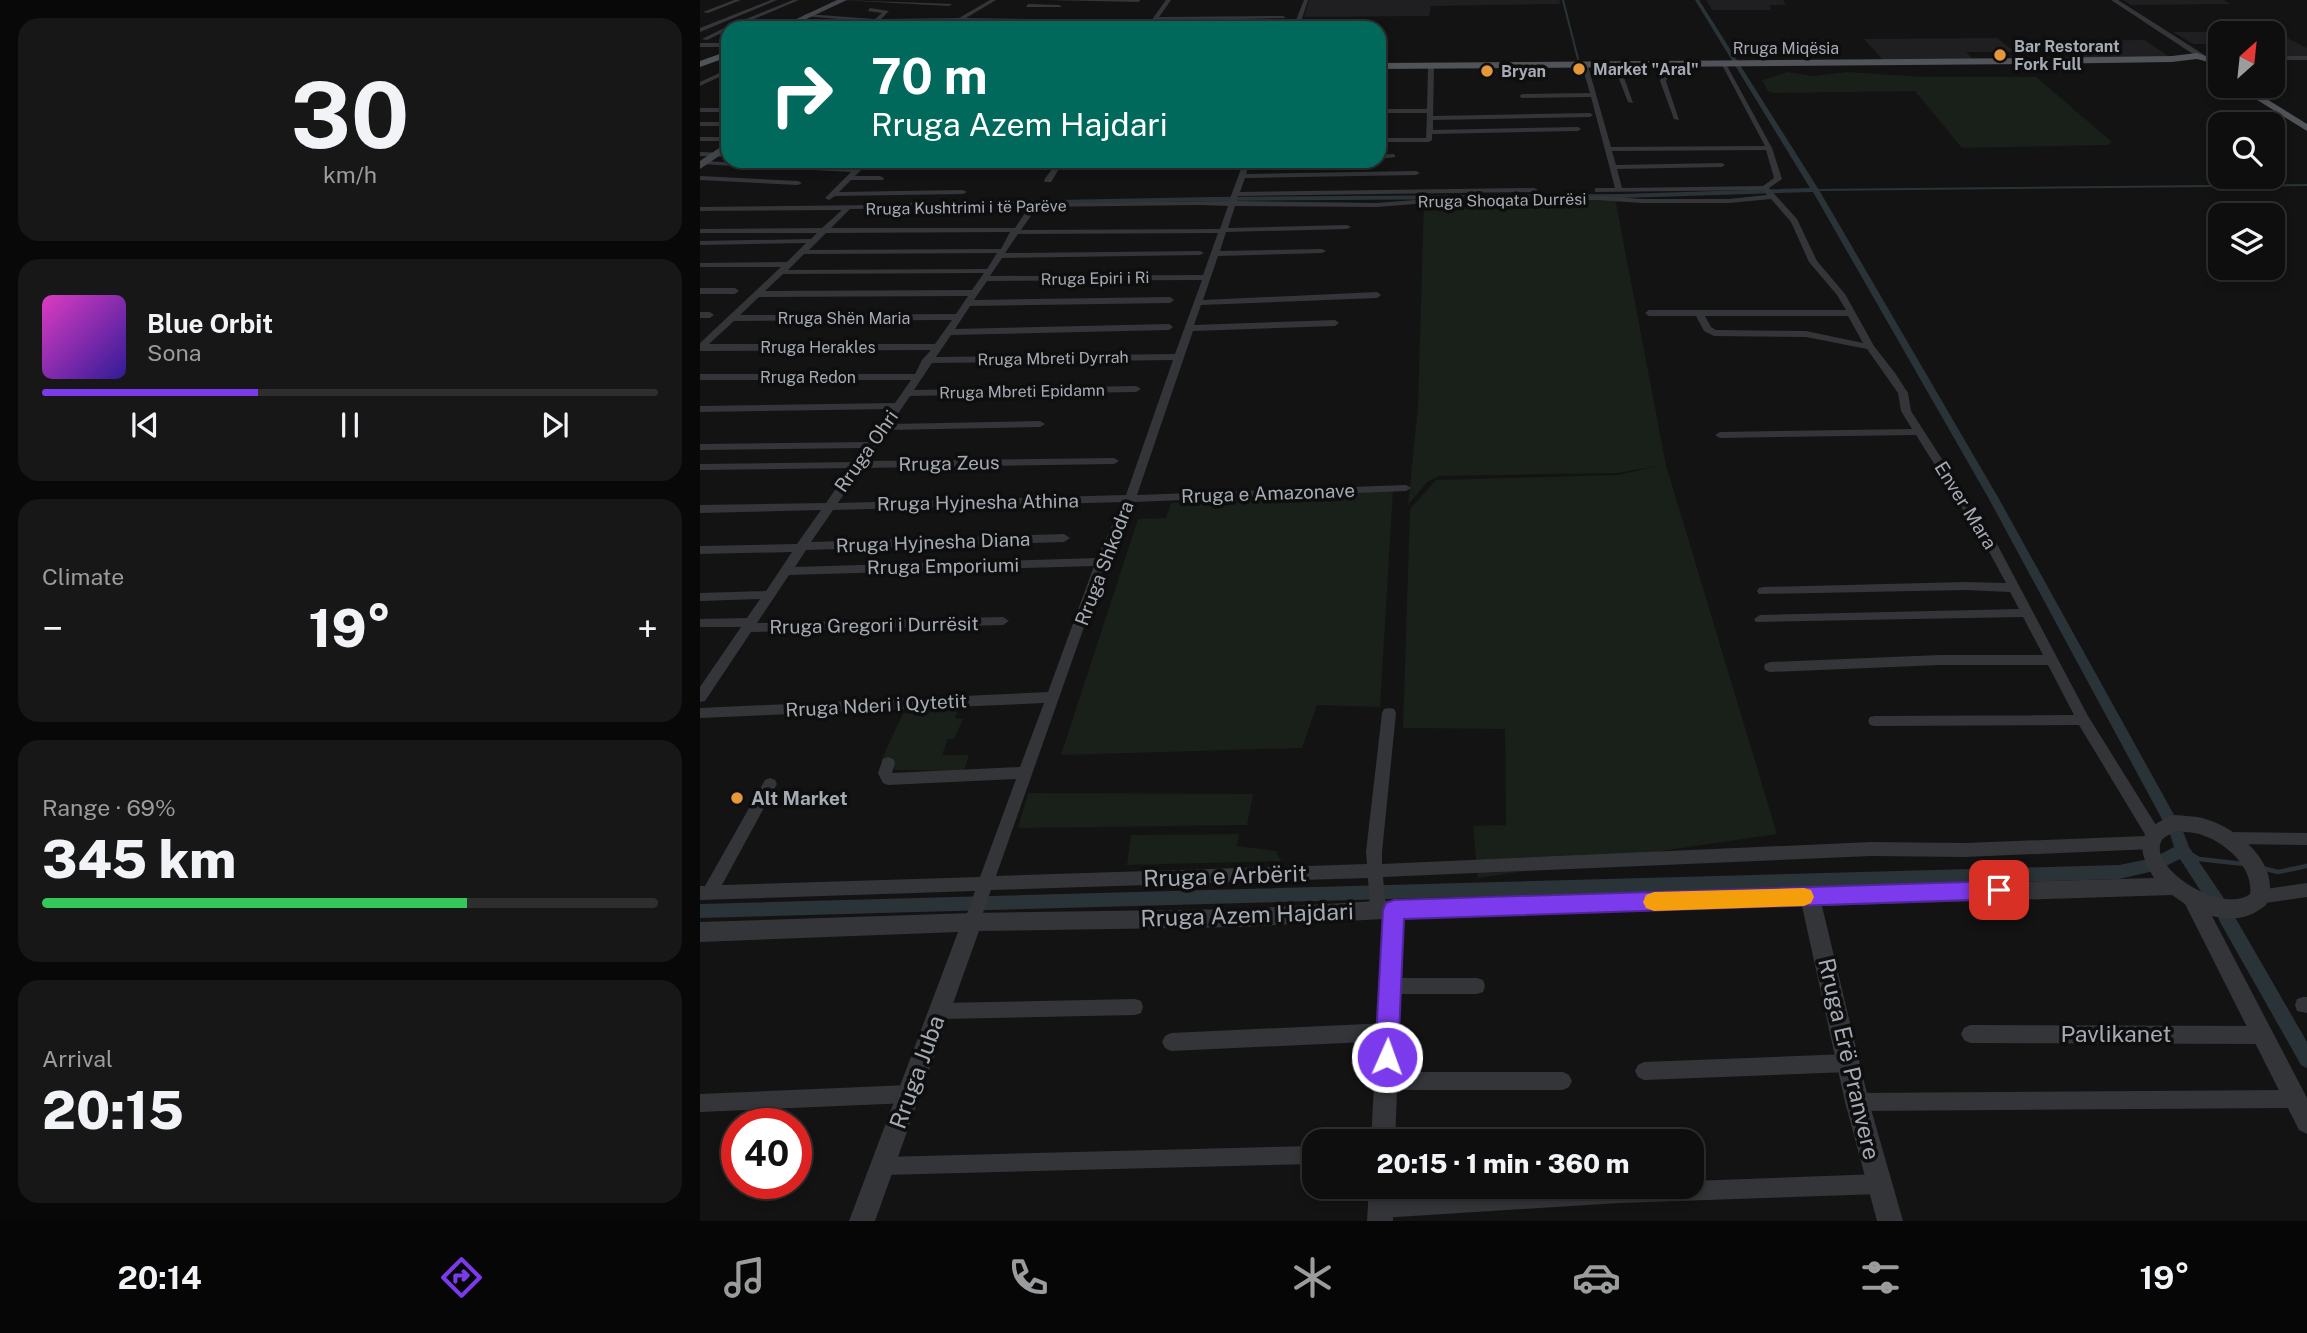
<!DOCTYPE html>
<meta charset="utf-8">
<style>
:root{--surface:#0e0e0f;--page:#171718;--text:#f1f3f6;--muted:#9b9c9e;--line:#2e2e2f;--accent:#7c3aed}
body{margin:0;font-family:"Public Sans",sans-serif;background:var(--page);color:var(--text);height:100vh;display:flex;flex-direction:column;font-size:26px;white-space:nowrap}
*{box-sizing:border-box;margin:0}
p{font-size:23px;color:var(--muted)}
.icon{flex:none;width:38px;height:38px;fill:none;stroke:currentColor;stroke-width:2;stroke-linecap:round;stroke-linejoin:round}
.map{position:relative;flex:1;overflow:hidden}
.details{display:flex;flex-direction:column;gap:18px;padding:18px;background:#080808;width:700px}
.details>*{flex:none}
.banner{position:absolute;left:21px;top:21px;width:665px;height:147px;border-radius:21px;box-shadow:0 4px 10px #0003,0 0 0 2px var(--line);background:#00695c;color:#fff;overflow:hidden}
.needle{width:46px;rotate:27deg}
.fabs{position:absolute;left:1508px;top:21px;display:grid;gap:14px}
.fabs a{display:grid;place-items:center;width:77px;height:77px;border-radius:14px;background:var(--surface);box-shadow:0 4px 10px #0003,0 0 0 2px var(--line);font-size:35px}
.speed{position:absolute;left:21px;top:1108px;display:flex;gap:14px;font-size:35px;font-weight:700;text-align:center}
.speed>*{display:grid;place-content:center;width:91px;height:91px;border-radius:50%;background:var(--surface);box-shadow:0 4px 10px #0003,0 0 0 2px var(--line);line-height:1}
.speed .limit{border:10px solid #d22;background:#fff;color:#111}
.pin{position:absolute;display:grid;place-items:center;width:60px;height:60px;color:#fff;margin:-30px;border-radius:14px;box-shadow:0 4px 10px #0006}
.me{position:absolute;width:77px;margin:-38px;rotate:2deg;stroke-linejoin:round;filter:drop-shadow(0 0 5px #0008)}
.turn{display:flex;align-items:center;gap:24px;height:147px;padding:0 35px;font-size:32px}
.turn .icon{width:91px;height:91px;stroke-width:2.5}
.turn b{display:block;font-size:49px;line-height:60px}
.big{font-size:52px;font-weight:800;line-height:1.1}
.details .tile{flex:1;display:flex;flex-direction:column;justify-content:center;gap:10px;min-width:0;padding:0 24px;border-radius:21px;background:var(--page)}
.details .dial{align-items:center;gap:0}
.dial b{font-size:91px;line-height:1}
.song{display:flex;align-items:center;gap:21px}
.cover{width:84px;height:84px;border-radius:10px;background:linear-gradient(135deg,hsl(310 70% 55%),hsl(250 70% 35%))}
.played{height:7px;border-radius:4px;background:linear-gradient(90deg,var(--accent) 35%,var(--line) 35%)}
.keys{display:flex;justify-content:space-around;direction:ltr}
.heat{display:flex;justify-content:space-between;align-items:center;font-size:38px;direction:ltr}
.charge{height:10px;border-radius:5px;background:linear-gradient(90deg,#34c759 69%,var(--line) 0)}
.trip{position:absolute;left:602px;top:1129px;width:402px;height:70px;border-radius:21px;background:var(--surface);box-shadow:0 4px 10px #0003,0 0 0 2px var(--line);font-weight:800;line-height:70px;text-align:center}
.menu{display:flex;height:112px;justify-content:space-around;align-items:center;background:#060606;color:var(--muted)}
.menu .icon{width:49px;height:49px}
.menu .selected{color:var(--accent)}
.menu b{font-size:32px;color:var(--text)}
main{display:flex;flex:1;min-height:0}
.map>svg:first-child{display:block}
.built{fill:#1f1f21}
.green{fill:#191f19}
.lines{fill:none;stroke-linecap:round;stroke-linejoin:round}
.stream-far1{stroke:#2a3337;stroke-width:2}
.stream{stroke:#2a3337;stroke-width:4.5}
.canal{fill:#2a3337;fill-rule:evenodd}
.minor{fill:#343539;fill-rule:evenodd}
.tertiary{fill:#343539;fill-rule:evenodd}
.secondary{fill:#424549;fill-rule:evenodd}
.primary{fill:#505358;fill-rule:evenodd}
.route{fill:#7c3aed;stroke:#51269a;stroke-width:2}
.slow{fill:#f59e0b}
.poi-dot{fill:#e59739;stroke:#0e0e0f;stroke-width:2.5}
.labels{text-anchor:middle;stroke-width:7;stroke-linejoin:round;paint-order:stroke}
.far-poi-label{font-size:16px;font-weight:bold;fill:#a5abb4;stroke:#0e0e0f;text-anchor:start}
.far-street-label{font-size:16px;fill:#a5abb4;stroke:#0e0e0f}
.street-label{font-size:19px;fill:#a5abb4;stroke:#0e0e0f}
.poi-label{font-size:19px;font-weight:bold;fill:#a5abb4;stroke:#0e0e0f;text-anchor:start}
.near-street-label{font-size:23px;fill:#a5abb4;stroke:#0e0e0f}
</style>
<main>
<section class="details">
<div class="tile dial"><b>30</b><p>km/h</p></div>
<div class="tile">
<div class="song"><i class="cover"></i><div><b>Blue Orbit</b><p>Sona</p></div></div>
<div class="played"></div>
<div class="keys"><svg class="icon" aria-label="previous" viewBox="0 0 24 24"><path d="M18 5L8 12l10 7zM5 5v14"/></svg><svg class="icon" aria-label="pause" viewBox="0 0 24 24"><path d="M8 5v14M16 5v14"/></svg><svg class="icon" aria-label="next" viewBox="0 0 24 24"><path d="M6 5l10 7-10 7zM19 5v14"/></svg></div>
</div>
<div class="tile"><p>Climate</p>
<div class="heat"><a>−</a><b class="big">19°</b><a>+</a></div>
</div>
<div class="tile"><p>Range · 69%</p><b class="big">345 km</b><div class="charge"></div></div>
<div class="tile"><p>Arrival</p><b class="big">20:15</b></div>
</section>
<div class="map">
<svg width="1607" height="1221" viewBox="0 0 1607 1221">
<rect width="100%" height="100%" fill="#131314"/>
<!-- built -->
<g class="built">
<polygon points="609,0 859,0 861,4 731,6 729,16 604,17"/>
<polygon points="1006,0 1083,0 1086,5 1070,5 1071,10 1012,10"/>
<polygon points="1423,0 1524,0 1531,4 1431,5"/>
<polygon points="1473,32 1575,32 1607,48 1607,56 1573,56 1573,33 1521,33 1521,44 1493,44"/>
<polygon points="1297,38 1315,52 1266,52 1273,59 1183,60 1164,39"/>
<polygon points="1445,40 1471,58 1378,58 1355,41"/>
</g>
<!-- green -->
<g class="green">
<polygon points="1088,72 1112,76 1147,72 1224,77 1336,77 1412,142 1408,145 1262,148 1215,91 1073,93 1068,91 1062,80"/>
<polygon points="915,198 966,465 1077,834 778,878 773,826 806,825 805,729 703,728 710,509 736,480 918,475 957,466 917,473 739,476 727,482 708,505 718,405 724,201"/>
<polygon points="693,490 680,707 617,705 602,748 361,755 438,519 466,518 471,503"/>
<polygon points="258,710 255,718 263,719 254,739 248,739 242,755 269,755 264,771 196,770 181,761 203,713"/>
<polygon points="328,793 553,794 547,825 318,828"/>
<polygon points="539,834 537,846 576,851 581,861 427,865 431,835"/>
</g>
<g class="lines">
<!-- stream-far1 -->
<g class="stream-far1">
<polyline points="863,0 878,59"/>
<polyline points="1115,190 1607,185"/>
</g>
<!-- stream -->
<g class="stream">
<polyline points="1483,850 1499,859 1544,864"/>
<polyline points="1562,868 1578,872 1607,866"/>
</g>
<!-- canal -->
<g class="canal">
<polygon points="995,0 999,0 1119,190 1299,499 1473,813 1475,817 1473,821 1468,823 1463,821 1289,499 1113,192 922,198 513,201 194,207 190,205 194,203 513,197 922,194 1110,188"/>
<polygon points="1476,825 1481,826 1489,847 1523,897 1525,902 1523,907 1517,909 1511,907 1480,859 1462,868 1457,866 1454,861 1457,856 1474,847 1469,831 1471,826"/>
<polygon points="1449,859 1454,861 1457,866 1454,871 1419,879 0,918 0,904 1419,865"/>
<polygon points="1526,910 1532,912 1607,1042 1607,1068 1601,1065 1520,922 1518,917 1520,912"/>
</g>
<!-- minor -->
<g class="minor">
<polygon points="34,0 41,0 8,13 3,12"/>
<polygon points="71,0 77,0 0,32 0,28"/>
<polygon points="93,0 99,0 33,28 28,28 28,30 7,40 2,39 26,27"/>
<polygon points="141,0 252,4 249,6"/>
<polygon points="290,0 296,0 266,18 451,21 466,0 471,0 459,17 583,16 586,18 457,21 453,25 228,21 200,24 103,16 106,14 175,19 182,13 168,11 170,8 189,11 181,19 259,18"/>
<polygon points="347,0 440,0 440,1 438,2"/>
<polygon points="604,0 608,0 599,28 467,28 470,26 594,25"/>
<polygon points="328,4 359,5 362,7 326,7"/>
<rect x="0" y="43" width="28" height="4"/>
<path d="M1021,63l5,1 46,84 10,31 -13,9 28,31 20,42 28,33 29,52 21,27 13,20 3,18 87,135 90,170 71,114 2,5 -4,12 -5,2 -187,8 -94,-1 -488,21 3,33 -2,5 -6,2 -6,-2 -2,-5 -2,-32 -377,12 -13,37 -6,2 -6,-2 -2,-5 11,-31 -275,9v-14h5l60,-106 5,-2 5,2 2,4 -55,101 258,-8 36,-98 -128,6 -5,-2 -5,-10 5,-14 5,-2 5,2 2,4 -3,10 128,-6 24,-64 -344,15v-10l348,-16 46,-126 -305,9 -32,48 246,-6 6,4 -6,4 -252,7 -46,69 -5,1v-15l41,-60h-41v-8l47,-1 13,-19 -60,2v-8l66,-2 26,-39 -92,2v-8l97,-2 24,-34 -121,3v-8l126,-2 24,-35 -150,2v-6l154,-2 10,-14 -164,2v-6l168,-2 23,-33 -191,3v-6l195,-3 16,-23h-211v-6h215l7,-14 9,-10 -231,1v-8l81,-76h-81v-4l87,-1 19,-19 -106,2v-4l111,-2 6,-6h-117v-4l122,-1 20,-18 -142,1v-4l529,-6 15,-40h6l-4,13 170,-3 4,2 -4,2 -171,3 -5,14 294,-4 4,2 -4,2 -296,4 -1,5 140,2 63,-5 157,-2 45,3h87l38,-4 -4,-5 -168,2v-4h20l-24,-91 -69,1 -3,-2 3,-2 68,-1 -8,-27 3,-2 3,2 23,81 154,-1zM1066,150l8,28 -11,8 -141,2 -5,-19 105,-2 3,-2 -3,-2 -106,2 -4,-14zM1071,199l20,23 18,40 28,33 9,15h-197l-4,3 4,3h47l8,15 10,5 92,1 61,12 31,44 3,18 11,18 -192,3 -5,3 5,3 196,-3 70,111 20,37 -41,-1 -202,5 -4,1 -2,3 2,3 206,-4 45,2 9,17 -259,6 -6,4 2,3 267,-5 20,38h-103l-170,7 -5,2 -1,3 1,3 5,2 170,-7h108l26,50 -199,1 -5,1 -2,4 2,4 5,1 204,-1 67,111 -181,7 -94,-1 -489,22v-12l14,-139 -2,-4 -5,-1 -5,1 -2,4 -16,139 1,12 -371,12 111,-314 27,-60 272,-11 5,-3 -5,-3 -269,10 56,-164 142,-5 4,-3 -4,-3 -141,5 7,-20 176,-7 4,-3 -4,-3 -174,8 15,-44 104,-3 4,-2 -4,-2 -102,2 6,-19 121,-3 4,-2 -4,-2 -119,3 7,-22 142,1 63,-5 157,-2 45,3h87zM499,205l29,1 -8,23 -199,1 16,-23zM329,207l-14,21h-184l19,-19zM310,232l-9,17 -192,1 17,-17zM518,233l-15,42 -213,1 12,-18 198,-3 4,-2 -4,-2 -195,2 13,-19zM104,254l193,-1 -10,16 -199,1zM284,273l-12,17 -207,1 18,-17zM502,280l-27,74 -239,3 15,-22 218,-5 4,-3 -4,-3 -214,5 15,-23 200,-3 4,-3 -4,-3 -196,3 13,-19zM268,296l-12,18 -216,1 19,-18zM1005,316h143l15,27 -57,-12 -90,-1 -5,-3zM252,320l-17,24h-226l25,-23zM473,360l-47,135 -288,8 23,-35 253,-4 5,-3 -5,-3 -248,3 21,-31 153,-3 5,-3 -5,-3 -149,3 19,-28 226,-4 5,-3 -5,-3 -222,4 18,-27zM423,502l-26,56 -302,9 11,-17 258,-8 6,-4 -6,-4 -253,8 22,-32z"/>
<polygon points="917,64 920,66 933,103 928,102 914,66"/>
<polygon points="961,64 965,64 969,73 966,81 979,120 974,119 960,81 963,73"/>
<polygon points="731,66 734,68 733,116 890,113 893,115 890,117 733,120 733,130 878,127 881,129 878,131 732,134 732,140 729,142 679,142 679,138 726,138 727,113 679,113 679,109 727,109 728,68"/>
<polygon points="28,69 28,73 0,86 0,82"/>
<rect x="0" y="108" width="28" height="4"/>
<rect x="0" y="122" width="28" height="4"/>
<rect x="0" y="137" width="28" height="4"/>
<polygon points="0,152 28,153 28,157 0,156"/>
<polygon points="693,154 695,155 695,157 679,159 679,155"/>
<polygon points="4,161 79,165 82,167 79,169 2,164 1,163"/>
<polygon points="162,161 214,161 211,163 167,164 155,176 180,176 184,178 183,180 151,180 139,192 263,190 267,192 263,194 135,196 129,200 125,198 151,172 94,169 91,167 94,165 155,168"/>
<polygon points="358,161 398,161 395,163 362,164 351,182 345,182 344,180"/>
<polygon points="0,176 98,181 102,183 98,185 0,180"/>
<polygon points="0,288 35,288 39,291 35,294 0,294"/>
<polygon points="0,312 10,312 14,315 10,318 0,318"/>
<polygon points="1528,832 1607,833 1607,845 1528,844 1523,843 1521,838 1523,833"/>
<polygon points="1607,883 1607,897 1559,904 1553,902 1551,897 1553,892 1559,890"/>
<polygon points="689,978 777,978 783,980 785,986 783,992 777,994 689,994 683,992 681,986 683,980"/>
<polygon points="1603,997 1607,997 1607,1013 1597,1011 1595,1005 1597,999"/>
<polygon points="435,999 441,1001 443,1007 441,1013 435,1015 240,1019 234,1017 231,1011 234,1005 240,1003"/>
<polygon points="688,1023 694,1026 697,1032 694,1038 688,1041 471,1051 465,1048 462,1042 465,1036 471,1033"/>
<polygon points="1270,1025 1562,1026 1568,1029 1571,1035 1568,1041 1562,1044 1270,1043 1264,1040 1261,1034 1264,1028"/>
<polygon points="1148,1054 1154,1057 1157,1063 1154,1069 1148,1072 944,1080 938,1077 935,1071 938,1065 944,1062"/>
<polygon points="685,1072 863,1072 869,1075 872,1081 869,1087 863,1090 685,1090 679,1087 676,1081 679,1075"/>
<polygon points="209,1085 215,1088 218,1094 215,1100 209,1103 0,1112 0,1094"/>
<polygon points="1595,1090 1601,1093 1604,1099 1601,1105 1595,1108 1157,1111 1151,1108 1148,1102 1151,1096 1157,1093"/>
<polygon points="614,1146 614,1164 183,1175 176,1173 174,1166 176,1159 183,1157"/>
<polygon points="1179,1174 1186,1177 1189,1184 1186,1191 1179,1194 919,1203 681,1218 674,1215 671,1208 674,1201 681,1198 870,1186 992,1186 992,1181"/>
</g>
<!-- tertiary -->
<g class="tertiary">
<polygon points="1411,0 1418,0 1506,56 1499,58"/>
<polygon points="1506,55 1521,56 1521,60 1506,59"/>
<rect x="1573" y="56" width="34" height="4"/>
<path d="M1475,815c9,1 19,1 27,3 36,9 82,48 64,87 -17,14 -33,16 -54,11l95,182v36l-8,-4 -114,-226 -13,-9 -350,11 47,196 34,119h-26l-32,-119 -43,-196 -398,12 -9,223h-24l12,-222 -142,8 -262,4 -104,290h-26l109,-289 -258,10v-20l272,-9 269,-4 137,-8 776,-23c-20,-33 -16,-50 21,-63zM1476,831c8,1 16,1 23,3 25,7 55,33 51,60 -26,20 -95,-21 -90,-49 1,-8 11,-11 16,-14z"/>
<polygon points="669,1186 693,1186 693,1221 667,1221"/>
</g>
<!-- secondary -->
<g class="secondary">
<polygon points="137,0 147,0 87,28 77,28"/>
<polygon points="28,142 28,150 0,169 0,161"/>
</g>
<!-- primary -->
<g class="primary">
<polygon points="28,51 28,57 0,67 0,61"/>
<polygon points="1497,53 1520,61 1516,64 1497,59 1472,62 1335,64 679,69 679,63 1335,58 1472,56"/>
<polygon points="1535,86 1546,86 1607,124 1607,131"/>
</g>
</g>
<!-- route -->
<polygon class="route" points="1299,881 1306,884 1309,890 1306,896 1299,899 704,919 698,1057 695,1065 687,1068 678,1065 675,1057 683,910 686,903 694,900"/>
<!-- slow -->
<polygon class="slow" points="1104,888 1111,890 1114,897 1111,903 1104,906 954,911 946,908 943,902 946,895 954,892"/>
<!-- markers -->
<g class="poi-dot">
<circle cx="1300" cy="55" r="7"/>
<circle cx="879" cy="69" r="7"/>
<circle cx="787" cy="71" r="7"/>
<circle cx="37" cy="798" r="7"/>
</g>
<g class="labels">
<!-- far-poi labels -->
<g class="far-poi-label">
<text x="1314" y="52">Bar Restorant<tspan x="1314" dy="18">Fork Full</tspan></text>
<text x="893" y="75">Market "Aral"</text>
<text x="801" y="77">Bryan</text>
</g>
<!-- far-street labels -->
<g class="far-street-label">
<text x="1086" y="54">Rruga Miqësia</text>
<text transform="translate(802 200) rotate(-1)" y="6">Rruga Shoqata Durrësi</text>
<text transform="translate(266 207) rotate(-1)" y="6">Rruga Kushtrimi i të Parëve</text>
<text transform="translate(395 278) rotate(-1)" y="6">Rruga Epiri i Ri</text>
<text x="144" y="324">Rruga Shën Maria</text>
<text x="118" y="353">Rruga Herakles</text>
<text transform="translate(353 358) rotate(-1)" y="6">Rruga Mbreti Dyrrah</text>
<text x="108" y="383">Rruga Redon</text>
<text transform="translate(322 391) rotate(-1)" y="6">Rruga Mbreti Epidamn</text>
</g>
<!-- street labels -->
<g class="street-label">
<text transform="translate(166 451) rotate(-55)" y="7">Rruga Ohri</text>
<text transform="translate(249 463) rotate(-1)" y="7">Rruga Zeus</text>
<text transform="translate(568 493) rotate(-2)" y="7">Rruga e Amazonave</text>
<text transform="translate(278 502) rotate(-1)" y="7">Rruga Hyjnesha Athina</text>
<text transform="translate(1266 505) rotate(58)" y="7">Enver Mara</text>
<text transform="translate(233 542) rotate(-2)" y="7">Rruga Hyjnesha Diana</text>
<text transform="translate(404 563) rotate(-69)" y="7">Rruga Shkodra</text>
<text transform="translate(243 566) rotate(-1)" y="7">Rruga Emporiumi</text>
<text transform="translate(174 625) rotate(-1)" y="7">Rruga Gregori i Durrësit</text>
<text transform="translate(176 705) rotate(-3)" y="7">Rruga Nderi i Qytetit</text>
</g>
<!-- poi labels -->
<g class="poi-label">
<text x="51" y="805">Alt Market</text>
</g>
<!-- near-street labels -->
<g class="near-street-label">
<text transform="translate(525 876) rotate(-2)" y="8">Rruga e Arbërit</text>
<text transform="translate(547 915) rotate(-2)" y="8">Rruga Azem Hajdari</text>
<text x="1416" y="1042">Pavlikanet</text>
<text transform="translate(1149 1059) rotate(77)" y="8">Rruga Erë Pranvere</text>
<text transform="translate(217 1072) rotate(-70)" y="8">Rruga Juba</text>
</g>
</g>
</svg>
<div class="fabs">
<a><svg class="needle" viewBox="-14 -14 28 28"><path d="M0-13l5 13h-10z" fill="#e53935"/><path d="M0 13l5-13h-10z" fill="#9b9c9e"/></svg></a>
<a><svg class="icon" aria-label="search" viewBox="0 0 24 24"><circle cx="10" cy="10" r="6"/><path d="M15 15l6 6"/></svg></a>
<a><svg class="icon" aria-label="layers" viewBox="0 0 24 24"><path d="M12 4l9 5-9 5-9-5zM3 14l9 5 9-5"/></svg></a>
</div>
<div class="speed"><div class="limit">40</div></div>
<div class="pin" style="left:1299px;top:890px;background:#d93025"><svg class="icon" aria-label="arrive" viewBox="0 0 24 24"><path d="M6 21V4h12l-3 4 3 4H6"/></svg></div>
<svg class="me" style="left:687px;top:1057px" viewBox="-20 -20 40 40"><circle r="17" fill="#7c3aed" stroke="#fff" stroke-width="3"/><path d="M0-11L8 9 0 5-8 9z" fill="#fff"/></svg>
<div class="trip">20:15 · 1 min · 360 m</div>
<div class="banner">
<div class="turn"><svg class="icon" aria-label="right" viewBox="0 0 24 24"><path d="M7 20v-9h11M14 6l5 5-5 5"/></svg><div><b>70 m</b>Rruga Azem Hajdari</div></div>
</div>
</div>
</main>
<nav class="menu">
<b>20:14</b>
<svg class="icon selected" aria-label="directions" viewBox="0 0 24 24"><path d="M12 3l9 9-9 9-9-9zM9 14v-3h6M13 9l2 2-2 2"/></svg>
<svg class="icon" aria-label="music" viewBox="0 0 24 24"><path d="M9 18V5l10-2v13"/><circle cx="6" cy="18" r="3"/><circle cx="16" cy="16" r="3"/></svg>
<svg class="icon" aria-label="phone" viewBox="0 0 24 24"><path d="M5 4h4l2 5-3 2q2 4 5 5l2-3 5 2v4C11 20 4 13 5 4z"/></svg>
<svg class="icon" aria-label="climate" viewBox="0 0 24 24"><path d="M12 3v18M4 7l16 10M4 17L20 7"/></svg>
<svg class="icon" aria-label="car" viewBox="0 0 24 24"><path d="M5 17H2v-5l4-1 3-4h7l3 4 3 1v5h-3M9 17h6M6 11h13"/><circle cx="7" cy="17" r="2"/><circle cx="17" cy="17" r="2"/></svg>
<svg class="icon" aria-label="filters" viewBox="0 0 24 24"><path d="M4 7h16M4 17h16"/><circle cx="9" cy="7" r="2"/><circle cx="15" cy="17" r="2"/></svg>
<b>19°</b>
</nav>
